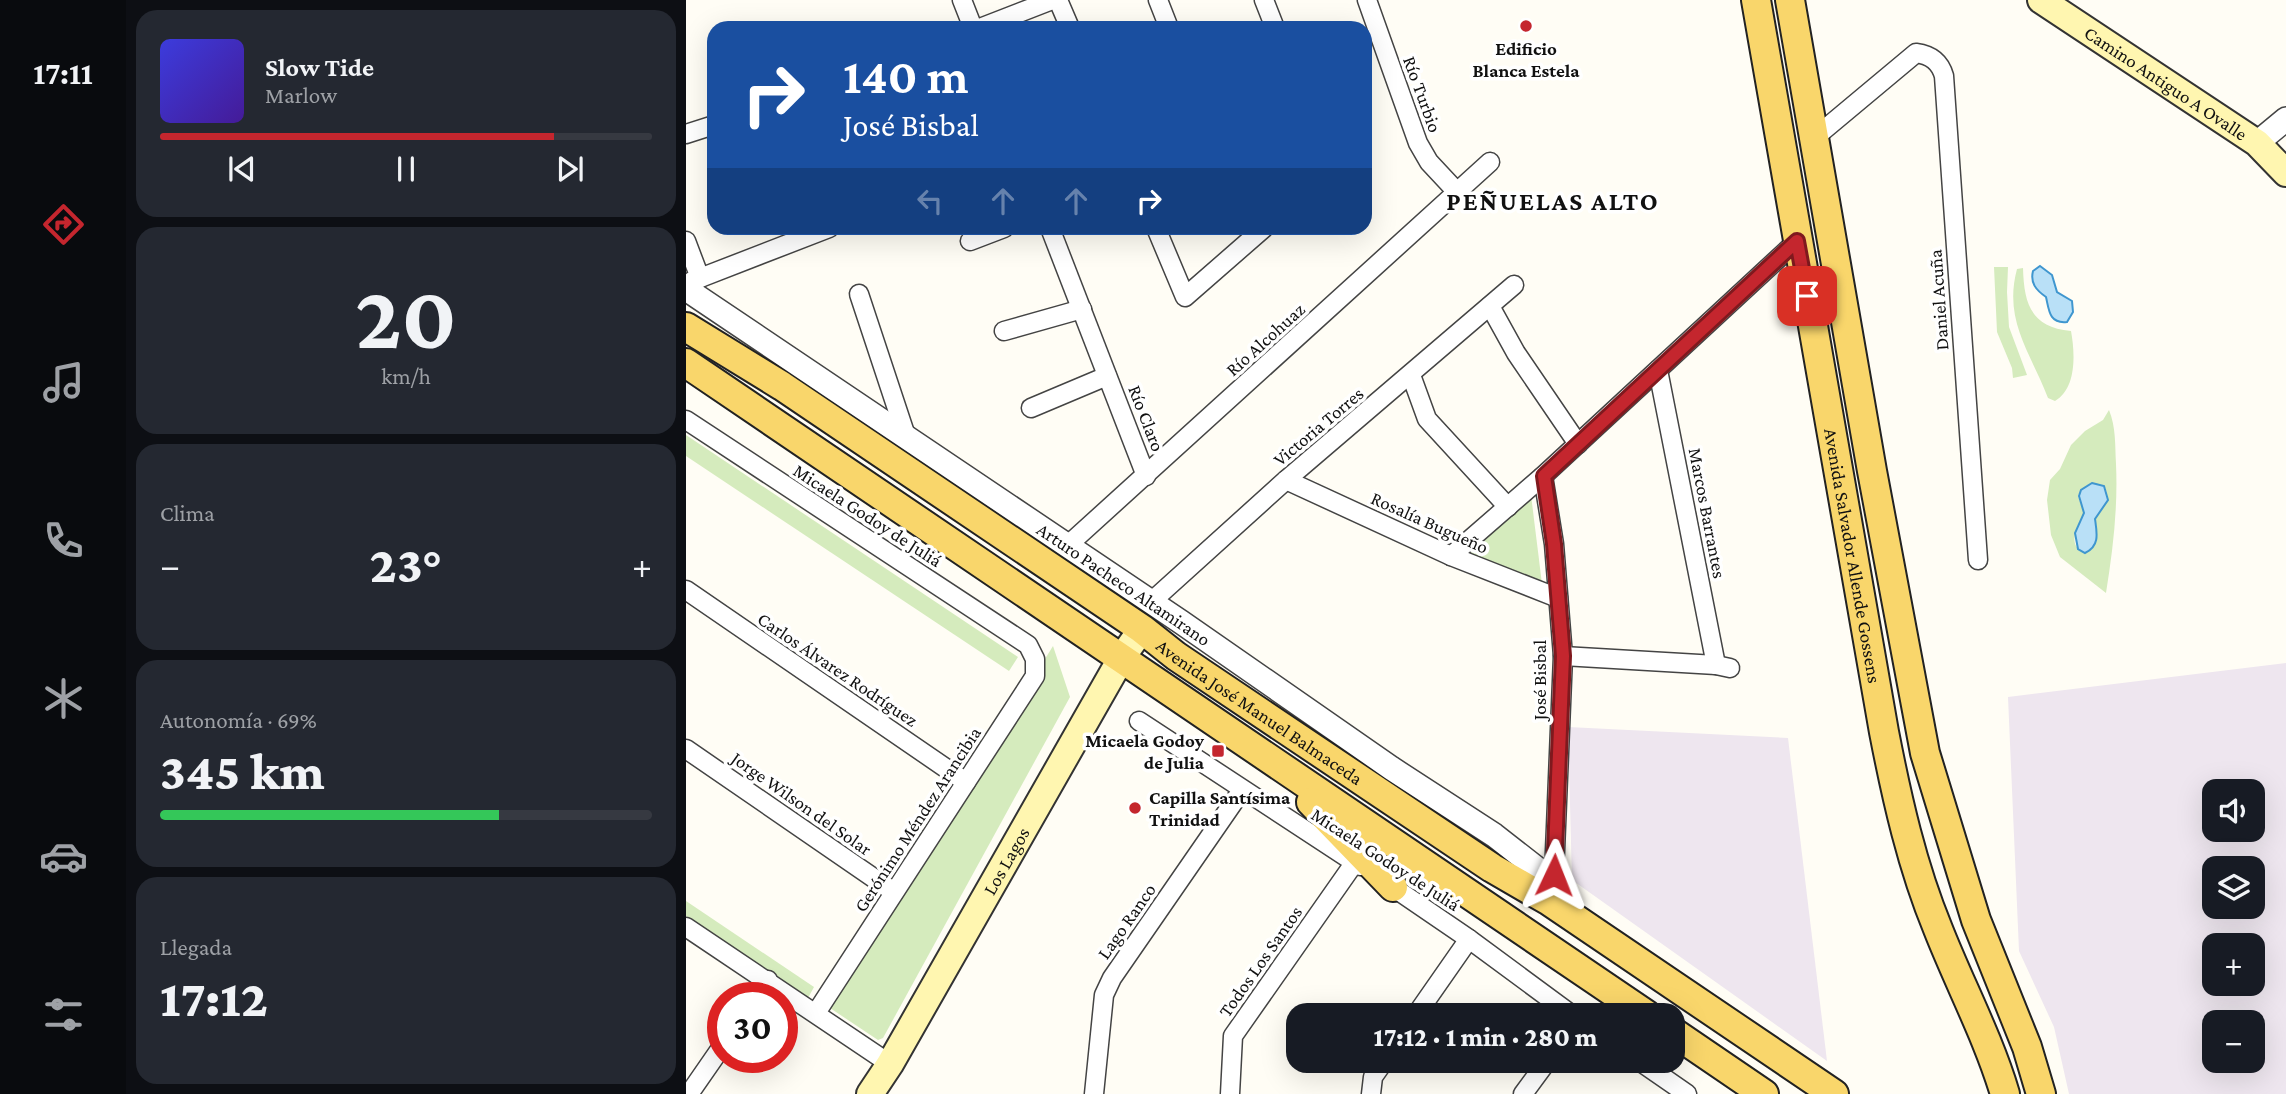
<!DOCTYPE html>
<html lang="es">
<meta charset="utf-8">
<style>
:root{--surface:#171b24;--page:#242831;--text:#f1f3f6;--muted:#9ea1a6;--line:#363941;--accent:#c4262e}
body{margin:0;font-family:"Crimson Pro",serif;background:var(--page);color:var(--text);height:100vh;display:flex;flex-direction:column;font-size:26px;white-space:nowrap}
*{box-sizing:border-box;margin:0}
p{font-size:23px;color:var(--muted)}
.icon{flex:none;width:38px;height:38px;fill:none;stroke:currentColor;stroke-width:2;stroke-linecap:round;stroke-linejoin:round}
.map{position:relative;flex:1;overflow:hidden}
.panel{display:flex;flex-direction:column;gap:10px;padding:10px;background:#0d0f14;width:560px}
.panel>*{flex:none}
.banner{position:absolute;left:21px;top:21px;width:665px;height:214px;border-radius:21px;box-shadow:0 7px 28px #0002;background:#1a4fa0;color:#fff;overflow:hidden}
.controls{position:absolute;left:1516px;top:779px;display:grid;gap:14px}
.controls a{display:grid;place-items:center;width:63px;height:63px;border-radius:14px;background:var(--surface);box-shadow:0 7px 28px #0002;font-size:35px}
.speed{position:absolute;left:21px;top:982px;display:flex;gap:14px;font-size:35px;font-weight:700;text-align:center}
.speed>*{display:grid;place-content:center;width:91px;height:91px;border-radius:50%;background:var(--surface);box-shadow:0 7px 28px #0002;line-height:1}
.speed .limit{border:10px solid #d22;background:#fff;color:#111}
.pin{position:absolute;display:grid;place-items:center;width:60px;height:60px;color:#fff;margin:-30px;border-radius:14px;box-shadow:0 4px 10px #0006}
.me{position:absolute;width:77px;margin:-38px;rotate:2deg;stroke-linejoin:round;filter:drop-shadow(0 0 5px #0008)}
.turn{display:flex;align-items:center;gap:24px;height:147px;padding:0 21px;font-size:32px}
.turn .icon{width:91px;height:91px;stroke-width:2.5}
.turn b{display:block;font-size:49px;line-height:60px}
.lanes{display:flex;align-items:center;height:66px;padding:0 21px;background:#0003;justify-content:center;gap:35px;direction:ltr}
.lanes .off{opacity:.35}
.big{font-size:52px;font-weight:800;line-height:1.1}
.panel .tile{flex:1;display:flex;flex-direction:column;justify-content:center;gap:10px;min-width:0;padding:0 24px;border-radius:21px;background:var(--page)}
.panel .dial{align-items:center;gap:0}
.dial b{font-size:91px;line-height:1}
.song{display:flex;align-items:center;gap:21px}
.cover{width:84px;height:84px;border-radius:10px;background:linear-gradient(135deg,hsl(240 70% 55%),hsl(260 70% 35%))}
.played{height:7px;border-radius:4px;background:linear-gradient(90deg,var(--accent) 80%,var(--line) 80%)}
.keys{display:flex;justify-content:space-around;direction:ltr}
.heat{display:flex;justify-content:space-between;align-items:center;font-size:38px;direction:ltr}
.charge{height:10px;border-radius:5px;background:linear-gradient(90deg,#34c759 69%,var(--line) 0)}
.trip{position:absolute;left:600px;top:1003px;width:399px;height:70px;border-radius:21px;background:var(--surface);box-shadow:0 7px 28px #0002;font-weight:800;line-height:70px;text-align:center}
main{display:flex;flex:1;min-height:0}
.dock{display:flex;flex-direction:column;width:126px;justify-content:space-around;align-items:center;background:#090b0e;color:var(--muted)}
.dock .icon{width:49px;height:49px}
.dock .on{color:var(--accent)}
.dock b{font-size:32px;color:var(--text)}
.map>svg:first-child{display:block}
.industrial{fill:#eee6ef;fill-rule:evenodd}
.green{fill:#d5ebbd;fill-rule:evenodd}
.water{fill:#b9e0f7;stroke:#3f96cf;stroke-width:2}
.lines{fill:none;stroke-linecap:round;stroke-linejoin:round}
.minor-casing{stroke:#444;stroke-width:21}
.tertiary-casing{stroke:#444;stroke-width:26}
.secondary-casing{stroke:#333;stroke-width:30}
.primary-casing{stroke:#222;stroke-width:32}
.minor{stroke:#fff;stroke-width:18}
.tertiary{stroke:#fff;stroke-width:23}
.secondary{stroke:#fff6b0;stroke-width:26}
.primary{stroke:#f9d66b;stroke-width:28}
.route-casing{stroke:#7f191e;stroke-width:18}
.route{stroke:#c4262e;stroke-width:12}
.poi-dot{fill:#c4262e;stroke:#fff;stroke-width:2.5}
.labels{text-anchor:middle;stroke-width:7;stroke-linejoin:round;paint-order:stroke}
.poi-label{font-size:19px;font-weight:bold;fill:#111;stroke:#fff}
.street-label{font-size:19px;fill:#111;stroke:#fff}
.district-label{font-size:26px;font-weight:bold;letter-spacing:2px;fill:#111;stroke:#fff}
</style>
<main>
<nav class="dock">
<b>17:11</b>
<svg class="icon on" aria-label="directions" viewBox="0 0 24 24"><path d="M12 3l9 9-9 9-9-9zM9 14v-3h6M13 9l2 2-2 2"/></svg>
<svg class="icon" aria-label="music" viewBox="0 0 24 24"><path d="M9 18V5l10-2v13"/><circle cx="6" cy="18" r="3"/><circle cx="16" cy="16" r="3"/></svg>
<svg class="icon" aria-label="phone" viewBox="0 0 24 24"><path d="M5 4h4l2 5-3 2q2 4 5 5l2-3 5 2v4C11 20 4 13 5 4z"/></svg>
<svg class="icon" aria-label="climate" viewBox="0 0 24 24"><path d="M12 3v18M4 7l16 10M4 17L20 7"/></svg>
<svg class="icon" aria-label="car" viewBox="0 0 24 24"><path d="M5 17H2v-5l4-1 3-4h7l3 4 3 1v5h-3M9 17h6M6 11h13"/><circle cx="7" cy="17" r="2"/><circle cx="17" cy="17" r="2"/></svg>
<svg class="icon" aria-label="filters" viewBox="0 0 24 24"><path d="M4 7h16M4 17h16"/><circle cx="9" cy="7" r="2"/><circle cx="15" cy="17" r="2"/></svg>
</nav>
<section class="panel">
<div class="tile">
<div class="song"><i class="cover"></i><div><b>Slow Tide</b><p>Marlow</p></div></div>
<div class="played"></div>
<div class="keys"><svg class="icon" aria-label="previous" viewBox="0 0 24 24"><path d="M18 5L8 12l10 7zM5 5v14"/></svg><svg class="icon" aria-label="pause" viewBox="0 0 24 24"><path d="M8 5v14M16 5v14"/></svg><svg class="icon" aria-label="next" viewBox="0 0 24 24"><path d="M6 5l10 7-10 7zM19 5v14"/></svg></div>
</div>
<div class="tile dial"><b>20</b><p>km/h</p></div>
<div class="tile"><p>Clima</p>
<div class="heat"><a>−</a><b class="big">23°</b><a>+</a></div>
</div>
<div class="tile"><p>Autonomía · 69%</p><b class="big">345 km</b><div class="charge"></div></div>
<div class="tile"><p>Llegada</p><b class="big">17:12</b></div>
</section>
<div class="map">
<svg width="1600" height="1094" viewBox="0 0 1600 1094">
<rect width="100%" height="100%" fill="#fffdf5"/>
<!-- industrial -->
<g class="industrial">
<path d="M1600,663v431h-217l-15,-67 -35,-76 -11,-254zM1528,791h38v39h-38zM1528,868h38v38h-38zM1528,945h38v39h-38zM1528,1022h38v38h-38z"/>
<polygon points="882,727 1102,738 1141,1061 886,880"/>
</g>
<!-- green -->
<g class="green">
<polygon points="1308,267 1322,267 1321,292 1323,327 1341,375 1327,378 1326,368 1311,332"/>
<path d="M1337,268c1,36 8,59 48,63 4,22 6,57 -16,70l-7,-3c-17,-45 -45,-77 -31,-129z"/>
<path d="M1423,410c7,17 6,35 7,54 2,44 -3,85 -10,129l-46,-36 -9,-22 -4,-35 3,-20 10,-11 11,-24 14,-14 18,-11zM1406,483l12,3c8,15 -1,21 -9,33 3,16 4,25 -10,34 -19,-7 -8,-27 -1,-40l-6,-17 3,-7z"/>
<polygon points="0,435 332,657 323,671 0,456"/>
<polygon points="845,495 856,584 787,560 784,550"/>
<polygon points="367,646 384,697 197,1038 192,1040 144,1008"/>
<polygon points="0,901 128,987 122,998 0,916"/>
</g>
<!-- water -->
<g class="water">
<path d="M1354,266l12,9 5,17 15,9 1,11 -6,10c-18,2 -18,-12 -21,-25 -10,-7 -16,-14 -13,-26z"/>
<path d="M1406,483l12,3 4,14 -13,19c2,14 5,27 -10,34l-7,-4 -3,-16 9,-20 -5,-17 2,-6z"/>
</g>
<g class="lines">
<!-- minor casing -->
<g class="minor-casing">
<g id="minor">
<polyline points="276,0 287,28"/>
<polyline points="372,0 384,28"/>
<polyline points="472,0 483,28"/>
<polyline points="578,0 589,28"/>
<polyline points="681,0 732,143 743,162 771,192"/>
<polyline points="294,28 366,0"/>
<polyline points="0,134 28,125"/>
<path d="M1127,139l103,-86c15,2 24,9 28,23l34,484"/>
<polyline points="364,228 460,476"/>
<polyline points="470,228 499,297 578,228"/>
<polyline points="0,241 14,278 6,281"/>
<polyline points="284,241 318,228"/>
<polyline points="14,278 143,228"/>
<polyline points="173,294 221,439"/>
<polyline points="804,306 830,353 892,444"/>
<polyline points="318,331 396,309"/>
<polyline points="972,370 1030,665"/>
<polyline points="725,375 741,419 822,507"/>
<polyline points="345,408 421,376"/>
<polyline points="0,420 342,645 349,659 349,676 130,1013"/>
<polyline points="857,476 868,544 877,656 868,875 872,885"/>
<polyline points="600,480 765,556 872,598"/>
<polyline points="381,546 804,162"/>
<polyline points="765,556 857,476 1111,241"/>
<polyline points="0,590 280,782"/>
<polyline points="465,602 600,480 828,285"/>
<polyline points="877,656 1030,665 1044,668"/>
<polyline points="453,721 674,866"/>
<polyline points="0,749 208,892"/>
<polyline points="701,883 783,939 886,1015"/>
<polyline points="0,927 204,1064"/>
<polyline points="69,998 82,980"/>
<polyline points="730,1015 783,939"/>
<polyline points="952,1060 1001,1094"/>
<polyline points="3,1094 37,1045"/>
<polyline points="408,1094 418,995 426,978 556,790"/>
<polyline points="544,1094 547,1036 669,862"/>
<polyline points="685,1094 687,1077 699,1060"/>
<polyline points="837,1094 862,1060"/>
</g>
</g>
<!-- tertiary casing -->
<g class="tertiary-casing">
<g id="tertiary">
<polyline points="1571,143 1600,119"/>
<path id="s1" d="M0,289l495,333 210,146 103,67 64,50"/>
</g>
</g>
<!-- secondary casing -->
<g class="secondary-casing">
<g id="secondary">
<path id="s2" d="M1355,0l216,143 29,30"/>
<path id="s3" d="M184,1094l20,-30 232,-407 20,-28"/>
</g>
</g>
<!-- primary casing -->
<g class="primary-casing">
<g id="primary">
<path id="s4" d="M1070,0l128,732c13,67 28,134 54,197 22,56 50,108 67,165"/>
<polyline points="1104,0 1186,471 1239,753 1290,920 1341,1047 1355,1094"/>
<path id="s5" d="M0,327l96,59 360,243 34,27 316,212 57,33 285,193"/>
<polyline points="0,363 961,1015"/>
<polyline points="625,802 707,887"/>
<polyline points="987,1032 1078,1094"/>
</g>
</g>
<!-- minor -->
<use href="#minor" class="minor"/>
<!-- tertiary -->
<use href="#tertiary" class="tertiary"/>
<!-- secondary -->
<use href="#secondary" class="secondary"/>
<!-- primary -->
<use href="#primary" class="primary"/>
</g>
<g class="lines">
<!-- route casing -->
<g class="route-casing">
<polyline id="route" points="868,875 877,656 868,544 858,476 1111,241 1121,296"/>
</g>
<!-- route -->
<use href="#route" class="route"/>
</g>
<!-- markers -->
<g class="poi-dot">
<circle cx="840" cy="26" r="7"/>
<rect x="525" y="744" width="14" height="14" rx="3.5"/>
<circle cx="449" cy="808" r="7"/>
</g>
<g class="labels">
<!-- poi labels -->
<g class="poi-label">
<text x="840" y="55">Edificio<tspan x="840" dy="22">Blanca Estela</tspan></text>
<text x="518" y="747" text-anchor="end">Micaela Godoy<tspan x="518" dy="22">de Julia</tspan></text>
<text x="463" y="804" text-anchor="start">Capilla Santísima<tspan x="463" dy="22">Trinidad</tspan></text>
</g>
<!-- street labels -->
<g class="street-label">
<text dy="7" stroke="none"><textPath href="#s2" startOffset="150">Camino Antiguo A Ovalle</textPath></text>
<text transform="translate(737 94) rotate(70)" y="7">Río Turbio</text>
<text transform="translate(1252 300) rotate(-94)" y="7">Daniel Acuña</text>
<text transform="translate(579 339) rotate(-42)" y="7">Río Alcohuaz</text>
<text transform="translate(461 418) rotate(69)" y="7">Río Claro</text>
<text transform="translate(632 426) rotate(-40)" y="7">Victoria Torres</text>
<text transform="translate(1022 513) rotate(79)" y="7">Marcos Barrantes</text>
<text transform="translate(182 515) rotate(33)" y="7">Micaela Godoy de Juliá</text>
<text transform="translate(744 522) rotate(24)" y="7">Rosalía Bugueño</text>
<text dy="7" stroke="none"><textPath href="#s4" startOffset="564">Avenida Salvador Allende Gossens</textPath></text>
<text dy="7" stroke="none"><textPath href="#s1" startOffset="528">Arturo Pacheco Altamirano</textPath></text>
<text transform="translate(152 669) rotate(34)" y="7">Carlos Álvarez Rodríguez</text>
<text transform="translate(853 680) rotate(-90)" y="7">José Bisbal</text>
<text dy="7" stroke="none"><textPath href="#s5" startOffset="691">Avenida José Manuel Balmaceda</textPath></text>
<text transform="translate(116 803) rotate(35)" y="7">Jorge Wilson del Solar</text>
<text transform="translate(231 819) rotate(-57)" y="7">Gerónimo Méndez Arancibia</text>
<text transform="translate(700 859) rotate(33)" y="7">Micaela Godoy de Juliá</text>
<text dy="7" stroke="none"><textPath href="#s3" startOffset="270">Los Lagos</textPath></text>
<text transform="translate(440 921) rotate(-55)" y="7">Lago Ranco</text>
<text transform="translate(574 961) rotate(-55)" y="7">Todos Los Santos</text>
</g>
<!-- district labels -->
<g class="district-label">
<text x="867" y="210">PEÑUELAS ALTO</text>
</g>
</g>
</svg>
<div class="controls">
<a><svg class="icon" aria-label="sound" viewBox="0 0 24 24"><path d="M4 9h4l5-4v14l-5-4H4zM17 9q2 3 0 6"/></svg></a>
<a><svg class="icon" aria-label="layers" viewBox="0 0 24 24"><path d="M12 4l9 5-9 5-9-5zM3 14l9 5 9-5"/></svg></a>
<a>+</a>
<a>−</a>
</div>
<div class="speed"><div class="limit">30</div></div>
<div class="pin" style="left:1121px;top:296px;background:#d93025"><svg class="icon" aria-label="arrive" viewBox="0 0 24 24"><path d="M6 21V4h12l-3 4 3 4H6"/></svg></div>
<svg class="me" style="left:868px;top:875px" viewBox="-20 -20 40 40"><path d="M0-17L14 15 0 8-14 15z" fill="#c4262e" stroke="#fff" stroke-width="4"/></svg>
<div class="trip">17:12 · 1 min · 280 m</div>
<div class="banner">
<div class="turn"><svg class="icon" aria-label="right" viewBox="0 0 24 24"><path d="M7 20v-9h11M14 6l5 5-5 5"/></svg><div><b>140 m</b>José Bisbal</div></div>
<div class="lanes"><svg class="icon off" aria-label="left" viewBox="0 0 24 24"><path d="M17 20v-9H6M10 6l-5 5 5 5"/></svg><svg class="icon off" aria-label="ahead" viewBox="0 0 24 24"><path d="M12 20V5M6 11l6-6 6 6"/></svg><svg class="icon off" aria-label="ahead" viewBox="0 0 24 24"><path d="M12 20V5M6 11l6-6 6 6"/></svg><svg class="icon" aria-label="right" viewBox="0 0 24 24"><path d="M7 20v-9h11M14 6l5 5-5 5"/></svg></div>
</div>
</div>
</main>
